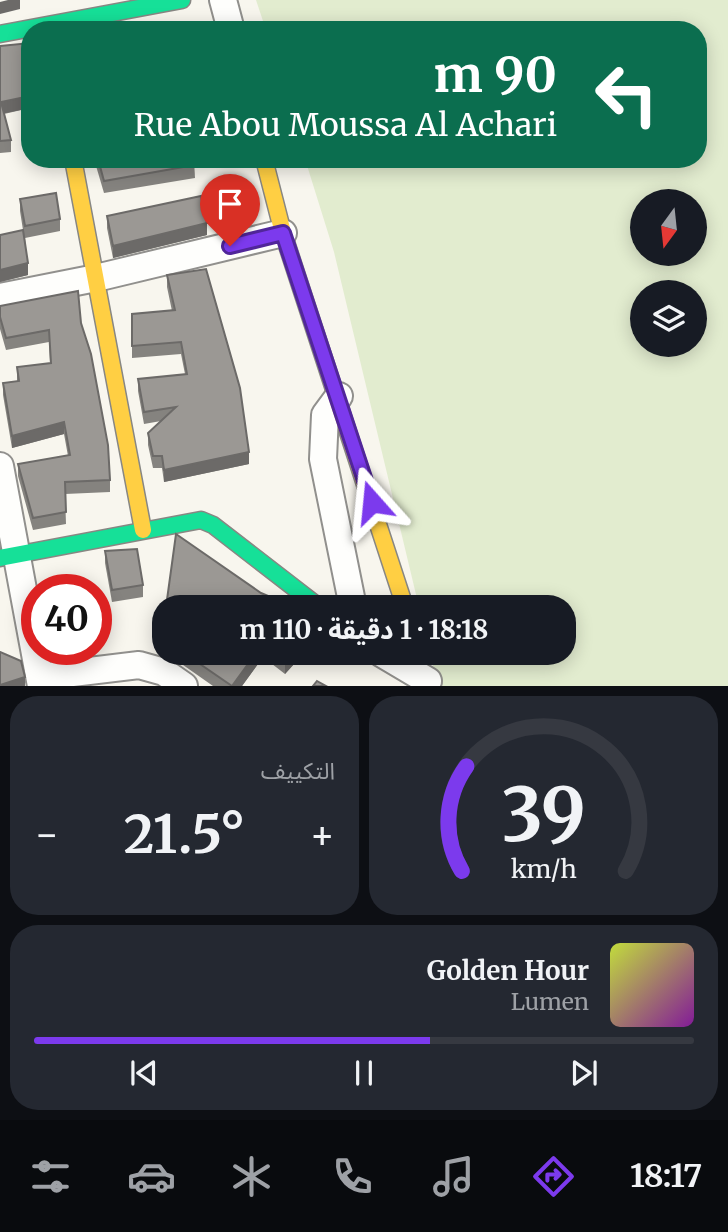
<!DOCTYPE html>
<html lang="ar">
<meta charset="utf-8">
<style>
:root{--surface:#171b24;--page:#242831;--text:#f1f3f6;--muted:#9ea1a6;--line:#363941;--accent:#7c3aed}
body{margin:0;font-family:Merriweather,"Noto Sans Arabic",serif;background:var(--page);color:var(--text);direction:rtl;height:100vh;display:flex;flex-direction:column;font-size:26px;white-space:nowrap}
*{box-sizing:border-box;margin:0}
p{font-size:23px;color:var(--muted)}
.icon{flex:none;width:38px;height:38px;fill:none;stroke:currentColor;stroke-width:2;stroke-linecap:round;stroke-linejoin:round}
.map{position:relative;height:686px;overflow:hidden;direction:ltr}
.sheet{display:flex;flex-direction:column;gap:10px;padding:10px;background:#0d0f14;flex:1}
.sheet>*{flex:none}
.banner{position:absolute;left:21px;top:21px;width:686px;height:147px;border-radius:28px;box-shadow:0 4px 18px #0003;direction:rtl;background:#0b6e4f;color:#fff;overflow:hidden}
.needle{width:46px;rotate:195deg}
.controls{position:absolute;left:630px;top:189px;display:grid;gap:14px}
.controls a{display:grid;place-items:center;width:77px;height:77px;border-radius:50%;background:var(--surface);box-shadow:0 4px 18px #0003;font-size:35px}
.speed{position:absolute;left:21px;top:574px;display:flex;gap:14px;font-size:35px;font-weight:700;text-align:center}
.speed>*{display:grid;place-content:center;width:91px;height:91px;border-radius:50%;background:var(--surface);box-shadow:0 4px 18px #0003;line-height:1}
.speed .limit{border:10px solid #d22;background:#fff;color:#111}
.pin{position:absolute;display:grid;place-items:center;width:60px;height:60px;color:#fff;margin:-72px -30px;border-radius:50% 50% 50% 0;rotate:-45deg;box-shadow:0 0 7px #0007}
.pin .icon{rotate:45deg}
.me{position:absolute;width:77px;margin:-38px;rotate:342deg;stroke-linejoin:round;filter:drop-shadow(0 0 5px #0008)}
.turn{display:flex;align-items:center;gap:24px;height:147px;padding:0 35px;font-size:32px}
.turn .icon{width:91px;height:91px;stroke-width:2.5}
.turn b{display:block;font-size:49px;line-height:60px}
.big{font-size:52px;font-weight:700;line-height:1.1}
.sheet .tile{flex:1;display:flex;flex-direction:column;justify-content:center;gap:10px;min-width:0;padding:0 24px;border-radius:28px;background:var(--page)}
.sheet .dial{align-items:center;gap:0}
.dial svg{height:182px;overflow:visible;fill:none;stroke:var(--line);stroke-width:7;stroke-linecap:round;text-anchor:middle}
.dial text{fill:var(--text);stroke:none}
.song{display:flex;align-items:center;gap:21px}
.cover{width:84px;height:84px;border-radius:10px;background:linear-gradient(135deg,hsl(70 70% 55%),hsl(290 70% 35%))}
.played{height:7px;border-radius:4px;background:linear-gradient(90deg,var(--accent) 60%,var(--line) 60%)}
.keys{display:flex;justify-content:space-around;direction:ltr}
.heat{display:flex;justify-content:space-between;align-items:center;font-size:38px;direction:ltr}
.sheet .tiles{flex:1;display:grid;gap:10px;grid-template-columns:1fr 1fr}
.tile:last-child{grid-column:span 2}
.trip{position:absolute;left:152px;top:595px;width:424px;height:70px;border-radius:28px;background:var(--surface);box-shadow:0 4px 18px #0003;font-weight:700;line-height:70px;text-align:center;direction:rtl}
.tabs{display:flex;height:112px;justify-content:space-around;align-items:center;background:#090b0e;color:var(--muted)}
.tabs .icon{width:49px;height:49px}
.tabs .current{color:var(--accent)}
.tabs b{font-size:32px;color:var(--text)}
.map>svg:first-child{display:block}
.green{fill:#e2eccf;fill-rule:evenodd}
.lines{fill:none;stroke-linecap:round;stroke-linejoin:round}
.street-casing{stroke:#91908d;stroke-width:30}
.fast-casing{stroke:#888783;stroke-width:19}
.slow-casing{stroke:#888783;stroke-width:19}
.street{stroke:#fefefc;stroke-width:26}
.fast{stroke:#16e098;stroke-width:16}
.slow{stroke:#ffcf43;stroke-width:16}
.wall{fill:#85837f}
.shaded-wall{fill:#6c6a68}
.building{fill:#9b9894;stroke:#6c6a68;stroke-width:2}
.route-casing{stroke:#51269a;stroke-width:18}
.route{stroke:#7c3aed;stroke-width:12}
</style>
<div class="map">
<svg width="728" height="686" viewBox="0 0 728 686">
<rect width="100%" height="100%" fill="#f8f6ee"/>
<!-- green -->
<path class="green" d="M256,0h472v686h-290l-8,-33h134v-46h-145l-85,-355 -29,-93h393v-129h-432zM642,201h53v53h-53zM642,292h53v53h-53z"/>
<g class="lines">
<!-- street casing -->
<g class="street-casing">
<g id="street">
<polyline points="223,0 231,30"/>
<polyline points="0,297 96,278 283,233"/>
<polyline points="339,396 325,415 323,459 353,607"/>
<polyline points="0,466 41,686"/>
<polyline points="381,653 428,681"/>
<polyline points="40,677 139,665 164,672 184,686"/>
</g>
</g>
<!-- fast casing -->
<g class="fast-casing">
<g id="fast">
<polyline points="0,34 182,0"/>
<polyline points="0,558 201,520 213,525 319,607"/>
</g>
</g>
<!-- slow casing -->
<g class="slow-casing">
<g id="slow">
<polyline points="73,159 143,530"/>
<polyline points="264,159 283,233 405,607"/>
</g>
</g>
<!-- street -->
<use href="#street" class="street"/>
<!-- fast -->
<use href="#fast" class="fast"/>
<!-- slow -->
<use href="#slow" class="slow"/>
</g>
<!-- wall -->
<g class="wall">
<polygon points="30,43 30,108 4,114 11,140 11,152 0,153 0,46"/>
<polygon points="94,159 194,159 195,178 104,193"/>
<polygon points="20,199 60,219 60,231 25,238 28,275 0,282 0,235 23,230 20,211"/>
<polygon points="107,216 207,235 113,258 107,228"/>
<polygon points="167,275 249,464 164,482 162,468 153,468 148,445 148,433 161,421 144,424 138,391 138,379 185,374 181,354 132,358 132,314 172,311 167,287"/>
<polygon points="0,306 81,323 110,480 110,492 65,494 66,524 33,530 18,476 18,464 68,456 64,434 12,448 3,395 3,383 17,382 17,367 50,363 49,342 6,350 0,329"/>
<polygon points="105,551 143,585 143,597 112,602 105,563"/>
<polygon points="164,614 164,652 161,650 161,636"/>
<polygon points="166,653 304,653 285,674 263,657 242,686 213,686"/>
</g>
<!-- shaded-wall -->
<g class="shaded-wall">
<polygon points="8,0 20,0 20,9 0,14 0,2"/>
<polygon points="30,96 30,108 1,114 1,102"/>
<polygon points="207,223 207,235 113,258 113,246"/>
<polygon points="28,263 28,275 0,282 0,270"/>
<polygon points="64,422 64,434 12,448 12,436"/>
<polygon points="249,452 249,464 164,482 164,470"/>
<polygon points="256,653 263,653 263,657 242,686 232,686"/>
<polygon points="292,653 304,653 285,674 285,661"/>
<polygon points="25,677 25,686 0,686 0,685"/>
</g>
<!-- building -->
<g class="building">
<polygon points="112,23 114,30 75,30"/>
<polygon points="30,43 30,96 1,102 11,140 0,141 0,46"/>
<polygon points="98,159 194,159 195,165 104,181"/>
<polygon points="56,193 60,219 25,226 20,199"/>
<polygon points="201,196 207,223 113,246 107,216"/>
<polygon points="23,230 28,263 0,270 0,235"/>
<polygon points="206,269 240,388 249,452 164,470 162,456 153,456 148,433 176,407 144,412 138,379 187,374 181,342 132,346 132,314 175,310 167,275"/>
<polygon points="78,291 81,323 91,354 108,445 110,480 65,482 66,512 33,518 18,464 70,455 64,422 12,436 3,383 19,381 17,367 51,363 49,330 6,338 0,317 0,306"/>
<polygon points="176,534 261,593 294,607 166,607"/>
<polygon points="137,549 143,585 112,590 105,551"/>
<polygon points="164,614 164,639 161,636"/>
<polygon points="0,652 21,661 25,677 0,685"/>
<polygon points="184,653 256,653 232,686"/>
<polygon points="274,653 292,653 285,661"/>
<polygon points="317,681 326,686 313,686"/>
</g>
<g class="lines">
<!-- route casing -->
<g class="route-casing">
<polyline id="route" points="230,246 283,233 372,502"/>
</g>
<!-- route -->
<use href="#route" class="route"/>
</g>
</svg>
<div class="controls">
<a><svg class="needle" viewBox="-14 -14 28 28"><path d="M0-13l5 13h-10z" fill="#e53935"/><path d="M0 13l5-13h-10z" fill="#9ea1a6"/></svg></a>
<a><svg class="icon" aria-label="layers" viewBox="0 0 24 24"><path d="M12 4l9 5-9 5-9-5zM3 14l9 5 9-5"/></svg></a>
</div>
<div class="speed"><div class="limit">40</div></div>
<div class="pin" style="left:230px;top:246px;background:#d93025"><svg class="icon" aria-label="arrive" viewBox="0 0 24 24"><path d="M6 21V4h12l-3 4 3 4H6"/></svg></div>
<svg class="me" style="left:372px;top:502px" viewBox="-20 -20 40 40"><path d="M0-17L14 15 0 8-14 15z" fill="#7c3aed" stroke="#fff" stroke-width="4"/></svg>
<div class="trip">18:18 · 1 دقيقة · 110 m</div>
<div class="banner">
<div class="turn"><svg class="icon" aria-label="left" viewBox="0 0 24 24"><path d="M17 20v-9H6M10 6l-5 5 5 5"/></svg><div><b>90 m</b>Rue Abou Moussa Al Achari</div></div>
</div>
</div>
<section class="sheet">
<div class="tiles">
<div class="tile dial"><svg viewBox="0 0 100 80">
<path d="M14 69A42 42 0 1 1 86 69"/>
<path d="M14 69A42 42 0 0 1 16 23" stroke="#7c3aed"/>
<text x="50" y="56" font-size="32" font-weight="700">39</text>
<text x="50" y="72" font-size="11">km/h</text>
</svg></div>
<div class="tile"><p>التكييف</p>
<div class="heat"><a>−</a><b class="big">21.5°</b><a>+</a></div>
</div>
<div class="tile">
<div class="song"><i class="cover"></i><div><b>Golden Hour</b><p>Lumen</p></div></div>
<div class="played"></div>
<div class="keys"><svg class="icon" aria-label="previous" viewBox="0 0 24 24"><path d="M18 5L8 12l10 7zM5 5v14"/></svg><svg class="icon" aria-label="pause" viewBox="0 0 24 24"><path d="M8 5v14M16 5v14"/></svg><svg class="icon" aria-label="next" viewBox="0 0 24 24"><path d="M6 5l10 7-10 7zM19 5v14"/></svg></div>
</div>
</div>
</section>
<nav class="tabs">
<b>18:17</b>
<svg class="icon current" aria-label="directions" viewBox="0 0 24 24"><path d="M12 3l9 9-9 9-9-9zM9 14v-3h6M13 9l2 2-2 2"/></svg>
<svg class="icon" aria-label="music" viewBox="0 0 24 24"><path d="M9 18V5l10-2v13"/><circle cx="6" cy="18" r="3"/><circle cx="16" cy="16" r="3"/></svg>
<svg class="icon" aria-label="phone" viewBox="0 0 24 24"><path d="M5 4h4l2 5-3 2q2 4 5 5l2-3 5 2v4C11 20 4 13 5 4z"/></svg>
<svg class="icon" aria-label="climate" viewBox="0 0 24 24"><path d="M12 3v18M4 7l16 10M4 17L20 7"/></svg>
<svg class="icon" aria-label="car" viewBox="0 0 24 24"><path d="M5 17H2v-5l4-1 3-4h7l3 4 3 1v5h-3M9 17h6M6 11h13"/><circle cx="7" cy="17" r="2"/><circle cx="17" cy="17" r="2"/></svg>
<svg class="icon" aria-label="filters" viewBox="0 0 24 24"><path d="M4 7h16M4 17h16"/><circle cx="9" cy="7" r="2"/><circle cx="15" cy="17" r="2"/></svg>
</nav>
